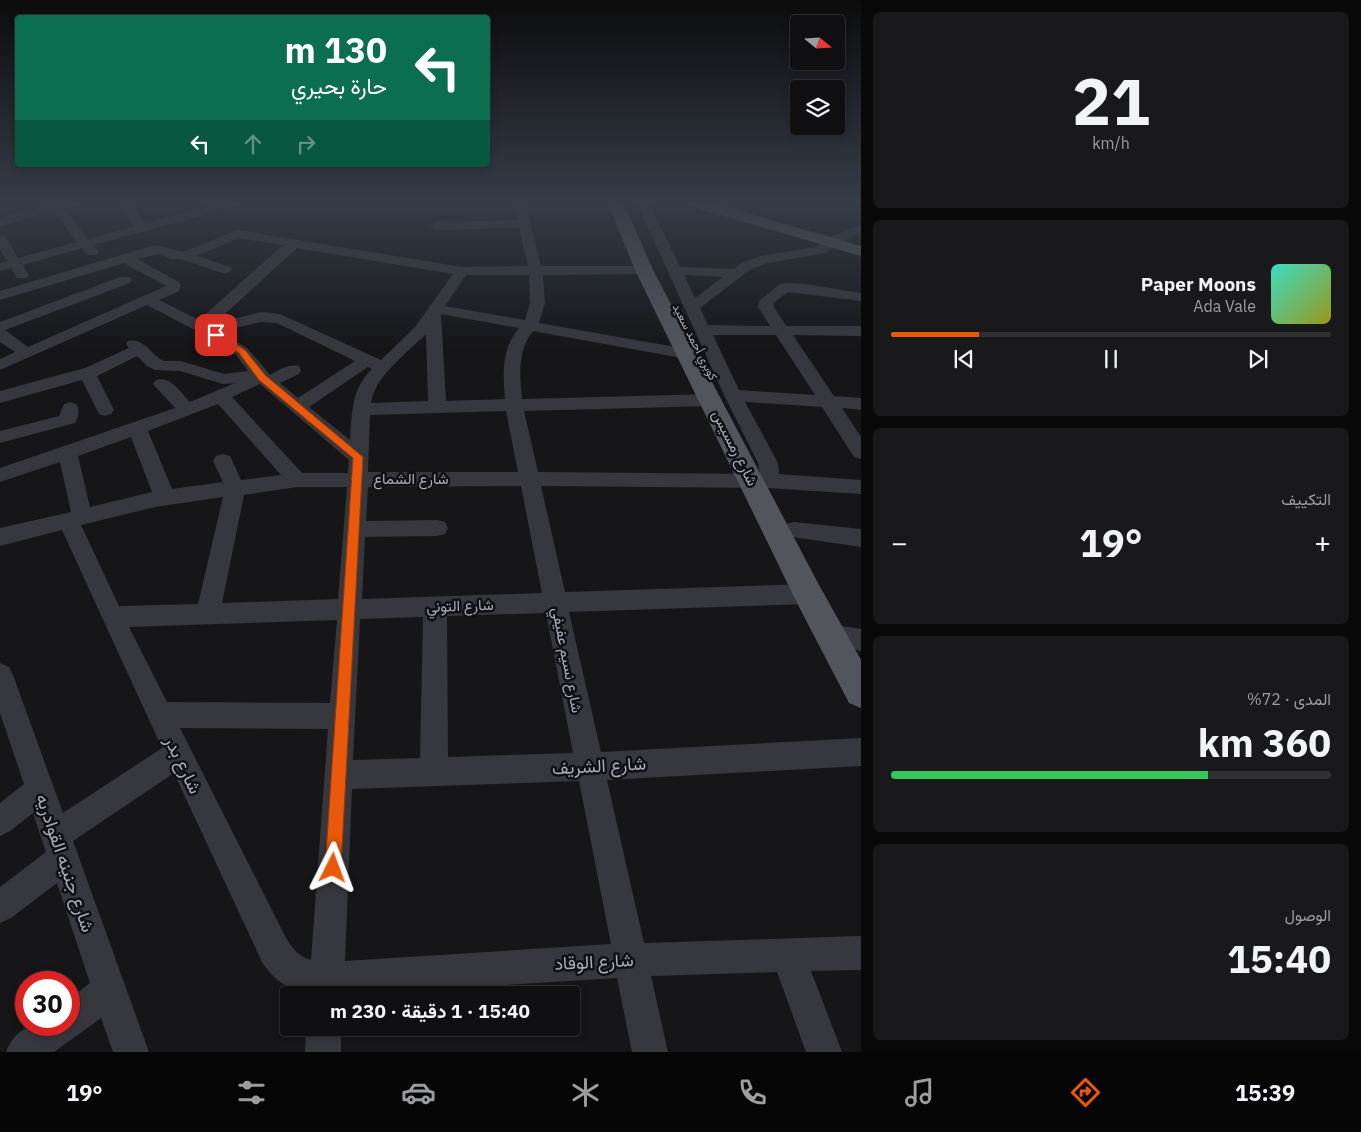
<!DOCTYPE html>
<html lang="ar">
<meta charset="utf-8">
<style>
:root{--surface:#101012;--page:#19191b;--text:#f1f3f6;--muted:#9c9d9f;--line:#303032;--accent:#ea580c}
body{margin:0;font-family:"IBM Plex Sans",Vazirmatn,sans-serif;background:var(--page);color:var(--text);direction:rtl;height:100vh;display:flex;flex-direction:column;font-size:19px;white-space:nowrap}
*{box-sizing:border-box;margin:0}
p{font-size:16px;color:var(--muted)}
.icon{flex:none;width:28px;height:28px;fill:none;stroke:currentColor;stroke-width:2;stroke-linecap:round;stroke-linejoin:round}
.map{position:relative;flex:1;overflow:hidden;direction:ltr}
.details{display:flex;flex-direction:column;gap:12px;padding:12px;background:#09090a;width:500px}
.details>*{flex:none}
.top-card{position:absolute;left:15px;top:15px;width:475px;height:152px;border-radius:5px;box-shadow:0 2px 8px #0003,0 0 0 1px var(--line);direction:rtl;background:#0b6e4f;color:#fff;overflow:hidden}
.needle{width:32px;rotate:108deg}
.tools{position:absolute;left:790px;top:15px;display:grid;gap:10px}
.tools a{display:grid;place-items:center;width:55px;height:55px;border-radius:5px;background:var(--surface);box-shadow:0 2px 8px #0003,0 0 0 1px var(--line);font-size:25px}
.speed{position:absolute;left:15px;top:971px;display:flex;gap:10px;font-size:25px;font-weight:700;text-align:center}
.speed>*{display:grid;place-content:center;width:65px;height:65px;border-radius:50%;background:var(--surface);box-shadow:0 2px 8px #0003,0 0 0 1px var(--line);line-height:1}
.speed .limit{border:8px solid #d22;background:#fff;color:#111}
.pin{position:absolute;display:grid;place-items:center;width:42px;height:42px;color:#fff;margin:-21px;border-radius:10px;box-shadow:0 2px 8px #0006}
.me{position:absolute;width:55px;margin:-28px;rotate:3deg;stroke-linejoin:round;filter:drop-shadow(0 0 4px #0008)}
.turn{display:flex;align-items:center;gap:18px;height:105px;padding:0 20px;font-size:22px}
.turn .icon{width:65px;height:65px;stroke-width:2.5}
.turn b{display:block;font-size:35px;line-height:42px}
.lanes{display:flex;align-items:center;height:48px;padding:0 20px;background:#0003;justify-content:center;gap:25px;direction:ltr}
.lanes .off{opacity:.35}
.big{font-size:38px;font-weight:700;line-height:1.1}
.details .widget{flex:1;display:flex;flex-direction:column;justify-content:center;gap:8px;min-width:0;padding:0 18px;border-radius:8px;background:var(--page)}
.details .dial{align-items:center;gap:0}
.dial b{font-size:65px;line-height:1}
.song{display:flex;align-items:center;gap:15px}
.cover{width:60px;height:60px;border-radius:8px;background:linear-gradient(135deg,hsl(170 70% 55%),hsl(60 70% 35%))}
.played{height:5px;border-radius:2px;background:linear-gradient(90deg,var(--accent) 20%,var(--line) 20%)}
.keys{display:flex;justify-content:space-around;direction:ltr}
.heat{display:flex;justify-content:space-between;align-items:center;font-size:28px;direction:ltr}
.charge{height:8px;border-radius:4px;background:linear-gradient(90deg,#34c759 72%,var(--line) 0)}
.trip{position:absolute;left:280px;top:986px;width:300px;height:50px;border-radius:5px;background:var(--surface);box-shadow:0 2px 8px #0003,0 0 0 1px var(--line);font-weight:700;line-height:50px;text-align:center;direction:rtl}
.tabs{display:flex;height:80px;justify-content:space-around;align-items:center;background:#060607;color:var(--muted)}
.tabs .icon{width:35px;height:35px}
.tabs .on{color:var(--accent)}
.tabs b{font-size:22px;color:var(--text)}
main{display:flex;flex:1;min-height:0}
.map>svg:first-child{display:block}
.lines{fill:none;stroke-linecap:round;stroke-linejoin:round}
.minor{fill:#37383d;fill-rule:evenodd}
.major{fill:#53555c;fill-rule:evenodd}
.route{fill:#ea580c;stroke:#983908}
.labels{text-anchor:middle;stroke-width:5;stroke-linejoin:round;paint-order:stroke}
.far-street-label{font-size:12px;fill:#a8adb8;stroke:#111113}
.street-label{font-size:15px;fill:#a8adb8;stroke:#111113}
.near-street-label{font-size:18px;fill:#a8adb8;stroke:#111113}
</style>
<main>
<section class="details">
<div class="widget dial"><b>21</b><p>km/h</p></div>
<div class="widget">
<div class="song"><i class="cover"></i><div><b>Paper Moons</b><p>Ada Vale</p></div></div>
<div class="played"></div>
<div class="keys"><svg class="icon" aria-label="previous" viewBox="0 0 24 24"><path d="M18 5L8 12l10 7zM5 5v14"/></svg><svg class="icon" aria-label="pause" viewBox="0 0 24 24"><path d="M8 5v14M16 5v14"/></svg><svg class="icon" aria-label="next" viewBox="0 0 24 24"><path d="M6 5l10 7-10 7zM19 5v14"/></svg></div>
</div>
<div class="widget"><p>التكييف</p>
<div class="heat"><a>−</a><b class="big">19°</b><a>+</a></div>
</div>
<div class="widget"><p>المدى · 72%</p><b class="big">360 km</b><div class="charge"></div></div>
<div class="widget"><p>الوصول</p><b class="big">15:40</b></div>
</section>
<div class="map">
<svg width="861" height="1052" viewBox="0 0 861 1052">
<rect width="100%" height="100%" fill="#161618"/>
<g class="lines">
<!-- minor -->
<g class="minor">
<polygon points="46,201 84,201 82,204 64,208 88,239 135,226 116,201 128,201 146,223 227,201 246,201 244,204 94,245 99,252 97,255 87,255 82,248 23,265 29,275 27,278 17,278 11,268 0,271 0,263 7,261 0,250 0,235 5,236 18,258 77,242 54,211 0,226 0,218 49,205"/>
<path d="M513,201h12l16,65h103l7,4 -7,4 -101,1 2,28 -6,20 148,26 6,2 2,3 -2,3 -6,2 -154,-28c-16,21 -13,43 -11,68l189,-5 6,2 3,4 -3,4 -6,2 -187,5 14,61 222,2 -2,-11 -34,-68 -88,-194h12l32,66 54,2 7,-6 20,-7 55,-9 9,-8 36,-15v9l-26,12 -9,8 -58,10 -17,6 -51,39 8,17 62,1 -12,-19 1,-6 21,-17 5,-1 20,1 56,9v8l-73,-9 -15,11 1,4 12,19h75v10l-68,-1 41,61 27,2v12l-19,-2 19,29v22l-7,-2 -32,-50 -77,-5 33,61 1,11 82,6v14l-94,-6 -226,-2 24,106 243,-8 8,3 4,7 -4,7 -8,3 -239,8 32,140 260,-14v28l-254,14 37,163 217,-7v34l-50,1 31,81h-36l-29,-80 -126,4 17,76h-36l-15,-74 -274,17c-34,0 -60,-1 -81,-33l-88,-189 -101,68 76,211h-36l-12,-34 -47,34h-48c13,-32 34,-27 63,-27v-26l21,-16 -33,-100 -46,35 -11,5v-36l46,-35 -13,-39 -23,18 -10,5v-33l24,-19 -24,-71v-50l9,4 4,8 50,138 99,-65 -100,-218 -62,16v-18l71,-16 -11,-50 -60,20v-14l175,-60 -22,-24 3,-4c15,-4 24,12 34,22l45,-19 -12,1 -43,-13 -25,-1 -8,-4 -10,-10 -40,20 17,34 -3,4 -6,2 -6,-2 -17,-34 -82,23v-12l85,-23 44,-20 -3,-4 2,-3c16,-4 23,14 36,20h17l43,13 24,-3 -12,-16 -16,-12 -73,-38 -147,65v-11l15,-7 -15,-10v-20l120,-45h10l2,3 -2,3 -125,47 23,17 138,-61 -42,-23 -124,37v-9l155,-46 28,7 55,-22 224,37 66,-1 -9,-38 -83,2 -6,-4 6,-4 82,-2zM239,238l44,7 -84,75 -40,-20 20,-9 2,-6 -2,-3 -42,-23 23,-5 11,5 13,1 41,14 7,-4 -2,-3 -33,-11zM297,248l156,26 -38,53 -34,33 -101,-46 -19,-2 -47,12zM466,275h63l1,28 -5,17 -80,-14zM684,275l39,2 -28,21zM441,314l78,14c-18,22 -16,45 -14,71l-59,2zM261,322l16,1 78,38 -57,37 -18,-15 19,-9 2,-4 -2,-4c-11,-2 -20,4 -29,9l-22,-26 -27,-18zM426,334l2,67 -57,2c3,-26 37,-51 55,-69zM713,335h63l39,60 -76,-5zM368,367l4,2c-21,20 -20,44 -22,71l-41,-33zM260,384l89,76 -1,13h-46l-70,-76zM218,404l63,71 -40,5 -11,-24 -7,-2 -7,2 -3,5 10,21 -51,7 -24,-58zM506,411l12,61h-150l2,-57zM131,437l21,55 -62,15 -12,-51zM521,486l21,107 -180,6 3,-62 72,-1 8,-2 3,-6 -3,-6 -8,-2 -71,1 2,-34zM297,487h50l-9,112 -116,4 22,-108zM223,497l-25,107 -79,2 -38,-81 74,-18zM546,613l27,140 -125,4 -1,-141zM423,617l-3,141 -67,2 7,-141zM337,620l-7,83 -163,-1 -38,-75zM180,728l148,1 -17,231c-12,-3 -19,-12 -25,-22zM579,781l32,163 -266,17 7,-172z"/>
<path d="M70,402l6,2c4,6 3,13 -1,19l-75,20v-12l59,-15 5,-12z"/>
<polygon points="794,522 861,529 861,547 786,536 783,530 786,524"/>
<polygon points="829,624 861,629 861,651 820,643 817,635 820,627"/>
<polygon points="306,1028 341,1028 341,1052 305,1052"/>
</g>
<!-- major -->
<g class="major">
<polygon points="607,201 623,201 653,270 819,585 861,660 861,708 849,703 797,603 635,270"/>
<polygon points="681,201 706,201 861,246 861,256 683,204"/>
</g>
</g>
<!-- sky -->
<linearGradient id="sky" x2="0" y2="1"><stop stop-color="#0c0c0d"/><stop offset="0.58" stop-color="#363c48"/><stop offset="1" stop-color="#363c48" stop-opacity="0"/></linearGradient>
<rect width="861" height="348" fill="url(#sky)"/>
<!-- route -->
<polygon class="route" points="213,333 219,333 245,350 265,375 363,457 341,868 339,874 333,876 327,874 325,868 353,458 259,380 239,353 213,337"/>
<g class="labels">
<!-- far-street labels -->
<g class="far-street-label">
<text transform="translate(695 342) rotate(63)" y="4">كوبري أحمد سعيد</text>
</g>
<!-- street labels -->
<g class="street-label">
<text transform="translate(735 448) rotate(63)" y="5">شارع رمسيس</text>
<text x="411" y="484">شارع الشماع</text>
<text transform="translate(460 606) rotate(-2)" y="5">شارع التوني</text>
<text transform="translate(567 660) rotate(79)" y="5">شارع نسيم عفيفي</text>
</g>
<!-- near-street labels -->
<g class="near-street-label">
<text transform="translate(183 765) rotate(64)" y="6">شارع بدر</text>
<text transform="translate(599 766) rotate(-3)" y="6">شارع الشريف</text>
<text transform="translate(65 863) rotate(71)" y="6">شارع جنينه القوادريه</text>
<text transform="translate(594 962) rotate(-3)" y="6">شارع الوقاد</text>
</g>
</g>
</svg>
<div class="tools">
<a><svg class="needle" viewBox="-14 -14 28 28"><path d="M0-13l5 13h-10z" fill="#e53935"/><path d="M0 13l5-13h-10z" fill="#9c9d9f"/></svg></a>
<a><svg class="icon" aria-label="layers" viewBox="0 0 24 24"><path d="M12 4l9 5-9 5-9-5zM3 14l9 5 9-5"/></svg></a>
</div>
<div class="speed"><div class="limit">30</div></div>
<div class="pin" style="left:216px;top:335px;background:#d93025"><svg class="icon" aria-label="arrive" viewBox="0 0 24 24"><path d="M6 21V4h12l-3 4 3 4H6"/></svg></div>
<svg class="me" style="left:333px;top:868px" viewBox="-20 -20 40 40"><path d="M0-17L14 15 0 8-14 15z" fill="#ea580c" stroke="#fff" stroke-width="4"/></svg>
<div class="trip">15:40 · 1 دقيقة · 230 m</div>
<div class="top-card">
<div class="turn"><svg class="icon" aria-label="left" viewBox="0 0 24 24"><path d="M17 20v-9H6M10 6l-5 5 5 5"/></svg><div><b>130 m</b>حارة بحيري</div></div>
<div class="lanes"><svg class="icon" aria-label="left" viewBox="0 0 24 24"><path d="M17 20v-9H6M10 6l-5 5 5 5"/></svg><svg class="icon off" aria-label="ahead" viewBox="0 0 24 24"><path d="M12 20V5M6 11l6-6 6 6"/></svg><svg class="icon off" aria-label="right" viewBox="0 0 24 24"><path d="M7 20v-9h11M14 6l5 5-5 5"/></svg></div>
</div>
</div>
</main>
<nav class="tabs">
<b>15:39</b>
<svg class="icon on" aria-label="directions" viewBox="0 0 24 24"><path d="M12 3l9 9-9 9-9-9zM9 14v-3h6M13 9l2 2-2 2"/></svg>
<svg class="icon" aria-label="music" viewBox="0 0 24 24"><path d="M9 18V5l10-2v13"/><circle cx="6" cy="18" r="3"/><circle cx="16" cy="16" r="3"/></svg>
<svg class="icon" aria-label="phone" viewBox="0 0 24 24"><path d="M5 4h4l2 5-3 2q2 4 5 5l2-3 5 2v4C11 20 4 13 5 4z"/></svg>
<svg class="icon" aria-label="climate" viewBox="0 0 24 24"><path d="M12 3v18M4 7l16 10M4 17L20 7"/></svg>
<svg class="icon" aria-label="car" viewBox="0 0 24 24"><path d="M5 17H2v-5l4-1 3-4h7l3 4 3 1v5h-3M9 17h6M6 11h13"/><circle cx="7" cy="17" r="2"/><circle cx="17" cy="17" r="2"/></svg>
<svg class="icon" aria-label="filters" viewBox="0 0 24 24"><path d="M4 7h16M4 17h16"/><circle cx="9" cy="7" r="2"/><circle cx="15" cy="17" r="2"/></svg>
<b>19°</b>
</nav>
